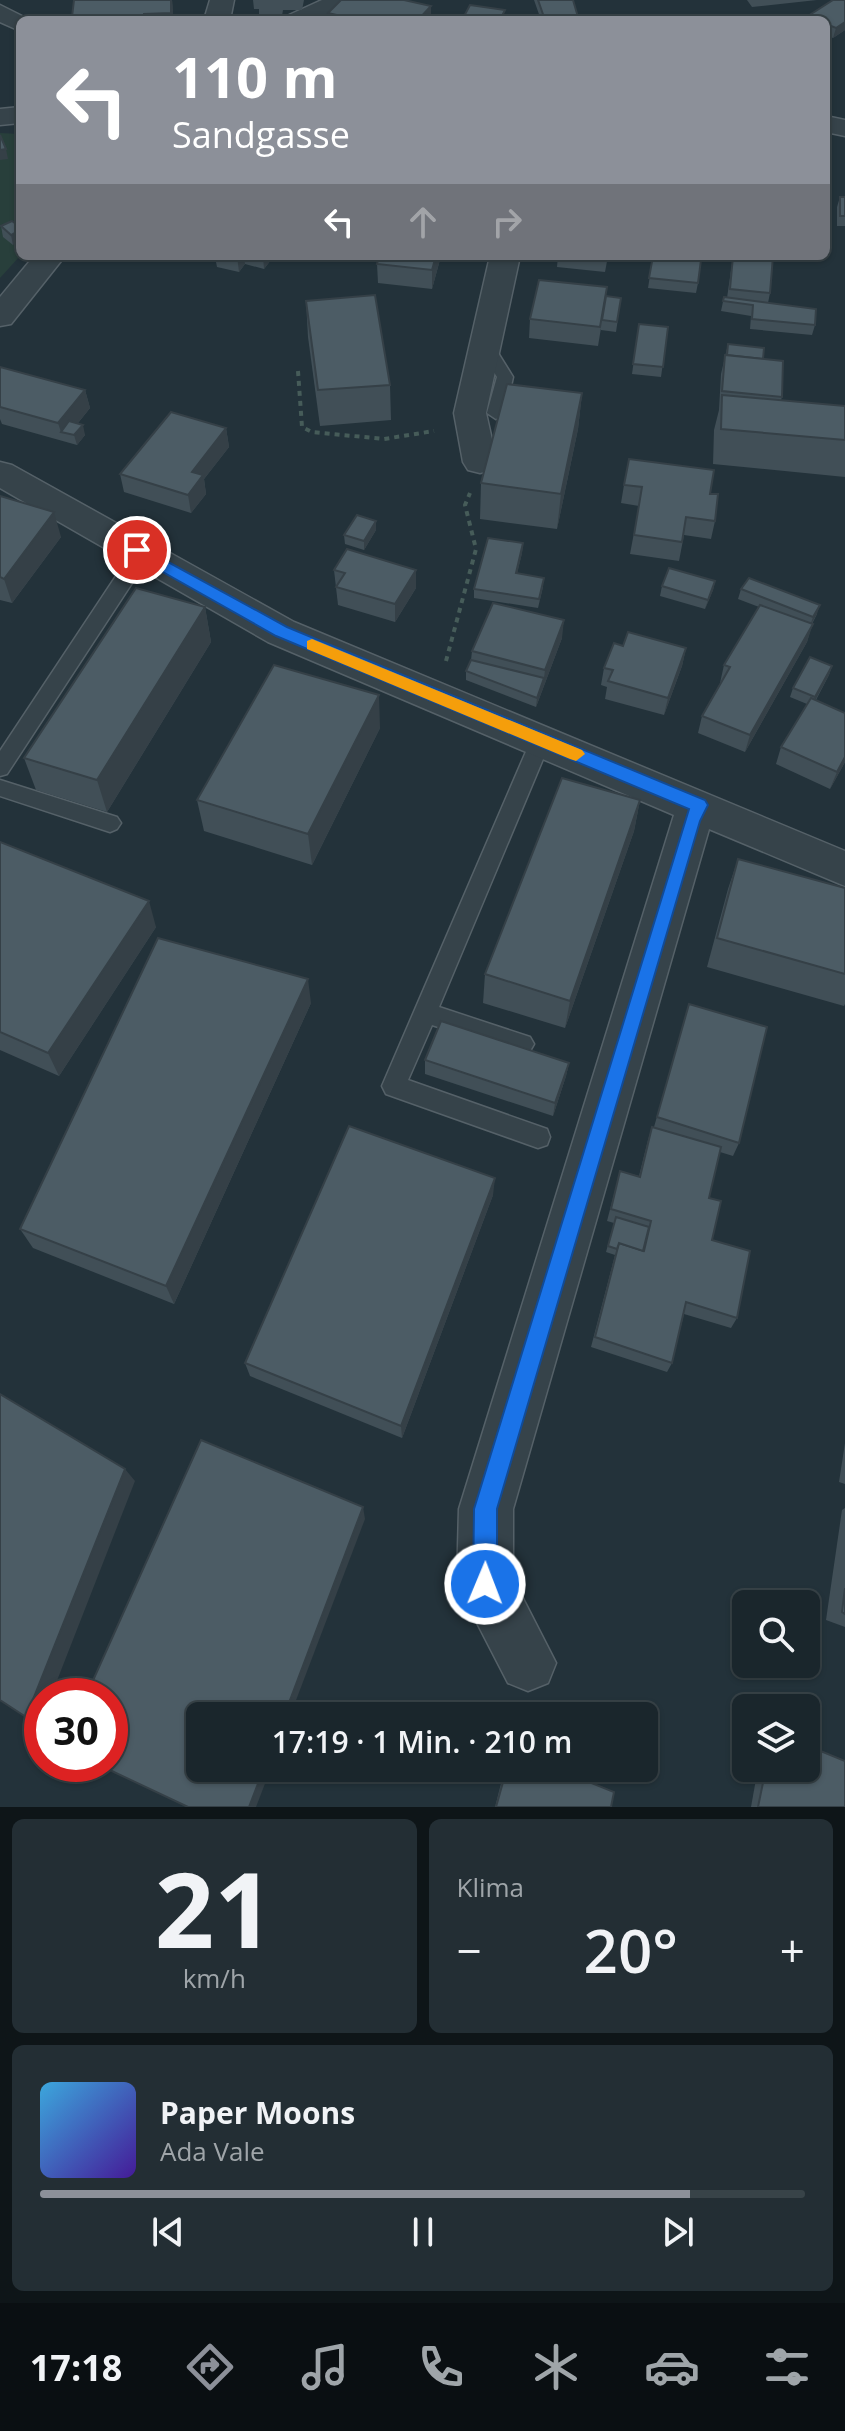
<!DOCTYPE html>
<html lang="de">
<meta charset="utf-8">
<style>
:root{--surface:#1a262c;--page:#232e34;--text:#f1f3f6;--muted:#9fa5a9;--line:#384348;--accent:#8c9099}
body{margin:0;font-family:"Open Sans",sans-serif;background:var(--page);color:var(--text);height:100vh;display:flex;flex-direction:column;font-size:30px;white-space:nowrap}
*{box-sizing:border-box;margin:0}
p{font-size:26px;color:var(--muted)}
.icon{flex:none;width:44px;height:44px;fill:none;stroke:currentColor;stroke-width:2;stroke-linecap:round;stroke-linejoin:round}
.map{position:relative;height:1807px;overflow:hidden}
.drawer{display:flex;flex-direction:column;gap:12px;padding:12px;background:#0e1518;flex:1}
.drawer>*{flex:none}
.top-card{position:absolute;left:16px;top:16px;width:814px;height:244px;border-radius:12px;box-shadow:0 2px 6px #0004,0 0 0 2px var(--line);background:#8c9099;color:#fff;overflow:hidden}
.controls{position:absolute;left:732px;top:1590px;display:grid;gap:16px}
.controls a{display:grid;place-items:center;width:88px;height:88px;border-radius:12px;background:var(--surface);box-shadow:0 2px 6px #0004,0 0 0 2px var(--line);font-size:40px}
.speed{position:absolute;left:24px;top:1678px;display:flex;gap:16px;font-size:40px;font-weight:700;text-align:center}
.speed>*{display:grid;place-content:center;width:104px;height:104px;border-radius:50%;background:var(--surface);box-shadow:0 2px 6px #0004,0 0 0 2px var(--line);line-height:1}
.speed .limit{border:12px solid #d22;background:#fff;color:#111}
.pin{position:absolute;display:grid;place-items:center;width:68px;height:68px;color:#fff;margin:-34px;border:4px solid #fff;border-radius:50%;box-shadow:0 2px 8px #0007}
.me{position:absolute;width:88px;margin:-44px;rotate:1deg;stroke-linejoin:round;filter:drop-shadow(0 0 6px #0008)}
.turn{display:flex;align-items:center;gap:28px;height:168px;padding:0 24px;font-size:36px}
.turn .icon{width:104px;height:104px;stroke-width:2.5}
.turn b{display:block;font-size:56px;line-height:68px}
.lanes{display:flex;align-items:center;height:76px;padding:0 24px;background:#0003;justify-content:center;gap:40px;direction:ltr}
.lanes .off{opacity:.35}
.big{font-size:60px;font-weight:600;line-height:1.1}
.drawer .tile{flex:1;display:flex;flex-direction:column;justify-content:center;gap:12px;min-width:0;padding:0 28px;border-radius:12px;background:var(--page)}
.drawer .dial{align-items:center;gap:0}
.dial b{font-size:104px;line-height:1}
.song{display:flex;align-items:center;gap:24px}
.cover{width:96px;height:96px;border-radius:12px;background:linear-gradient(135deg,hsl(200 70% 55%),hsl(260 70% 35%))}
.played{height:8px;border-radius:4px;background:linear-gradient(90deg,var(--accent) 85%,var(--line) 85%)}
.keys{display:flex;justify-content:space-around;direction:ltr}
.heat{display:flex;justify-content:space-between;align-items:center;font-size:44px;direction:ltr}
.drawer .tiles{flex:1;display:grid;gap:12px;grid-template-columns:1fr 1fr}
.tile:last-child{grid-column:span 2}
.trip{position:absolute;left:186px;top:1702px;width:472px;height:80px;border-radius:12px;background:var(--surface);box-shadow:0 2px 6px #0004,0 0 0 2px var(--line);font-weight:600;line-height:80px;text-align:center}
.dock{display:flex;height:128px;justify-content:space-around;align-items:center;background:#0a0f12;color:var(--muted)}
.dock .icon{width:56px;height:56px}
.dock .current{color:var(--accent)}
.dock b{font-size:36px;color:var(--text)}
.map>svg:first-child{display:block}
.green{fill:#283f3b}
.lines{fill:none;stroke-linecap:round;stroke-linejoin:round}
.lane-casing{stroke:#556168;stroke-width:3}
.street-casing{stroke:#556168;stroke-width:3}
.path{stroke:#465c59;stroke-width:4;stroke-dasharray:5 5;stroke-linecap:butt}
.lane{fill:#36434a;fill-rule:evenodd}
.street{fill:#36434a;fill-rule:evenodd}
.wall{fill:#414f57}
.shaded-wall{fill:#354047}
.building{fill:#4c5c65;stroke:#354047;stroke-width:2}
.route{fill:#1a73e8;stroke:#114b97;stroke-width:2}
.slow{fill:#f59e0b}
</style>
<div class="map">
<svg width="845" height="1807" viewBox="0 0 845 1807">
<rect width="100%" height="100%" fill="#23323a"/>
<!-- green -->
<polygon class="green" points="0,133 20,134 20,256 0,278"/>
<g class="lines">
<!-- lane casing -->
<g class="lane-casing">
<g id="lane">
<polygon points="484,339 490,340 513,377 505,413 496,419 487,413 497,377 476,344"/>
<polygon points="147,548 156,555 136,577 7,774 0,776 0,751 122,567 140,550"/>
<polygon points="541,732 548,734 551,740 439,1007 530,1037 534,1044 530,1051 522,1054 432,1025 408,1080 547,1129 550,1137 547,1145 538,1148 386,1094 382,1086 531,740 534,734"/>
<polygon points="0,780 117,817 121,823 117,829 110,832 0,796"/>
</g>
</g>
<!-- street casing -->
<g class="street-casing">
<g id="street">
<polygon points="210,0 234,0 230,20 204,20"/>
<path d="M322,0h32c-15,20 -46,20 -69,20l4,-5z"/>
<polygon points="0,5 30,20 20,20 20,31 0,22"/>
<polygon points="20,107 20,123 0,125 0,109"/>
<polygon points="826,116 845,120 845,136 826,132"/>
<polygon points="34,256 65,256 11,324 0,326 0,297"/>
<polygon points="490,256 520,256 486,413 497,462 492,470 480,473 468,470 463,462 454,413"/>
<polygon points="0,462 12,465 294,622 845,851 845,886 709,829 513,1509 513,1579 556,1663 548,1683 528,1691 508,1683 457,1584 459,1509 674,815 268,642 0,488"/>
</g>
</g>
<!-- path -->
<g class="path">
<polyline points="298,371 302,427 312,432 384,439 434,431"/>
<polyline points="446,661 476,549 465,505 470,493"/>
</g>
<!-- lane -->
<use href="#lane" class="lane"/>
<!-- street -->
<use href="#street" class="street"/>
</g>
<!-- wall -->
<g class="wall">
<polygon points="74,0 172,0 173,20 73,20"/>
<polygon points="253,0 304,0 302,10 283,10 282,16 259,15 259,9 254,9"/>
<polygon points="534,0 573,0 578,19 584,20 541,20"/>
<polygon points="747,0 817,0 752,7"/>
<polygon points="845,0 845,30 833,38 826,35 826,20 807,20 808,16"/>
<polygon points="431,6 431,20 328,20 328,13"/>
<polygon points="840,197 845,197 845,226 837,226 837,207"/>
<polygon points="12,221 13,245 3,237 1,226"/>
<polygon points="210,256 274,256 264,269 245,264 239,272 217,267 215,257"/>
<polygon points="379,256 441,256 432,289 378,283 377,264"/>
<polygon points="558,256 608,256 605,272 557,267"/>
<polygon points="653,256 698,283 696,293 648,288"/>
<polygon points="733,256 770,293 768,303 815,325 812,335 750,329 751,316 721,311 724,297 727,298"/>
<polygon points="606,296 621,298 616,332 601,330 601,328 598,346 529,338 530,319"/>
<polygon points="306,301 390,385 391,420 320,426 308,337"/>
<polygon points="639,324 668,327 661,377 632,374"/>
<polygon points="728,344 763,359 782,397 781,400 845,406 845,477 713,464 714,430 719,410 721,374"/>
<polygon points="0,367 85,390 90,408 78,423 85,435 77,445 2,424 0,419"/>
<polygon points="582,393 578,429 557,529 480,519 481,483"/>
<polygon points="226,428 229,447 204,479 206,494 191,513 124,492 120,474"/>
<polygon points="624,485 710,494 715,521 711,539 684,535 679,561 630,554 639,506 621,503"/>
<polygon points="0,496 61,537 12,603 0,600"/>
<polygon points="376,521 376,530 364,550 345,544 344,535"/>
<polygon points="523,543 522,553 517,573 543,587 538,608 474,598 474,589"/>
<polygon points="334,570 416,570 416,588 395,622 338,605"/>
<polygon points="715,581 713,590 705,609 660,596 662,586"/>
<polygon points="741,589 817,614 812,624 807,642 745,752 698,733 702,716 721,683 720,683 724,665 759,607 738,599"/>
<polygon points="205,607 211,642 107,812 36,790 24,758"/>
<polygon points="562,638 536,707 466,680 466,671 471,660 472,651"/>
<polygon points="623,646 686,648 682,666 664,715 605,699 607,687 601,685 604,668"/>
<polygon points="832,666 829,675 816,700 845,762 830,789 776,764 781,747 807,704 790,697 793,688"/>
<polygon points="380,728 312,865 204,831 197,800"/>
<polygon points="640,800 634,831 565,1028 483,1003 485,974"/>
<polygon points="0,842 156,927 59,1076 0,1050"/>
<polygon points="738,859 845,888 845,1004 844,1006 707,967 728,889"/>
<polygon points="311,1003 174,1304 33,1248 20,1229"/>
<polygon points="685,1018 739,1143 733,1156 720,1152 709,1198 712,1240 737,1318 731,1328 684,1314 672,1363 667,1372 591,1347 615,1255 606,1252 614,1223 607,1221 620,1171 639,1176 648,1140 652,1127 654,1127"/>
<polygon points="425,1060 569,1063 566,1076 553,1116 425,1074"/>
<polygon points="493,1195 402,1438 250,1376 245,1363"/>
<polygon points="845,1443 845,1484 839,1482"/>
<polygon points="845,1508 845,1627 826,1620 842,1510"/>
<polygon points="505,1768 554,1768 611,1807 495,1807"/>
<polygon points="758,1768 806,1768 845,1807 751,1807"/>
</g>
<!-- shaded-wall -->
<g class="shaded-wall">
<polygon points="171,0 172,0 173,9 173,20 172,20 171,13"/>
<polygon points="431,6 431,20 418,20"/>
<polygon points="845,22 845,30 833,38 836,28"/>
<polygon points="6,149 8,159 0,160 0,150"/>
<polygon points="20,230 20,241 13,245 11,235"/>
<polygon points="237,256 244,256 245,264 239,272"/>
<polygon points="263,256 274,256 264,269"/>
<polygon points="436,256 441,256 432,289 432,270"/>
<polygon points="85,390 90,408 69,434 61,432 58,423"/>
<polygon points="582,393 578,429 557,529 561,494"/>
<polygon points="83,425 85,435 77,445 74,435"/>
<polygon points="226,428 229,447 204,479 206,494 191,513 188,495 192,472"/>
<polygon points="54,512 61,537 12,603 4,579"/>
<polygon points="376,521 376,530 364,550 364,541"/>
<polygon points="523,543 522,553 515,583 516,573"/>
<polygon points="416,570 416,588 395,622 395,604"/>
<polygon points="715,581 713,590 705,609 708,600"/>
<polygon points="820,605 817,614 810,626 813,617"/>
<polygon points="205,607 211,642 107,812 97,780"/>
<polygon points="564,620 562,638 536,707 537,698 544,678 545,670"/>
<polygon points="813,624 807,642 745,752 750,735"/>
<polygon points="686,648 682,666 664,715 668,698"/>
<polygon points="832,666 829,675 812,706 815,697"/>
<polygon points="379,695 380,728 312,865 308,834"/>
<polygon points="845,757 845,762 830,789 837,772"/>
<polygon points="640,800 634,831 565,1028 570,1001"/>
<polygon points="149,901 156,927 59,1076 48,1053"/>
<polygon points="308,979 311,1003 174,1304 166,1286"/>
<polygon points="569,1063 566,1076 553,1116 555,1103"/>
<polygon points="495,1178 493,1195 402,1438 401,1426"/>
<polygon points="125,1469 135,1481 51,1696 42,1696 41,1721 26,1717"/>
<polygon points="363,1507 365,1519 290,1716 284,1716"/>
<polygon points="264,1768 271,1768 256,1807 249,1807"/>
</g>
<!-- building -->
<g class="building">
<polygon points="74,0 171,0 171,13 144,14 144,20 95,20 95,16 72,17"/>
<polygon points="341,0 404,0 431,6 418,20 358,20 328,13"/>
<polygon points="538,0 573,0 578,17 573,17 573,19 545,20"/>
<polygon points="833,0 845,0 845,22 836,28 826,24 826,20 817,20 808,16"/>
<polygon points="470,5 505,10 500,20 462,20"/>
<polygon points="584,18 584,20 554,20"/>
<polygon points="0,135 6,149 0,150"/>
<rect x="840" y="197" width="5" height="19"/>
<polygon points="12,221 20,227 20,230 11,235 1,226"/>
<polygon points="379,256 436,256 432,270 377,264"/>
<polygon points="653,256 701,260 698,283 649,278"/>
<polygon points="733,256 773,256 770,293 730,289"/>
<polygon points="539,280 607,287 600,327 530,319"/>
<polygon points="375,295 390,385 318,390 306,301"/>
<polygon points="606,296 621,298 617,322 602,320"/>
<polygon points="724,297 816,309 815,325 752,319 753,305 723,301"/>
<polygon points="639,324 668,327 663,367 633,364"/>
<polygon points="728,344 764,348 763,359 727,355"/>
<polygon points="725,355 783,361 782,397 722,391"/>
<polygon points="0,367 85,390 58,423 0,407"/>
<polygon points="507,384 582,393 561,494 481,483"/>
<polygon points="722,395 845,406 845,440 721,429"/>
<polygon points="171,412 226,428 192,472 203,475 188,495 120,474"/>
<polygon points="69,421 83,425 74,435 61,432"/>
<polygon points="629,459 714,470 710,494 718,494 715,521 686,517 682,542 634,535 642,487 624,485"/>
<polygon points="0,496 54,512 4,579 0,577"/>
<polygon points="357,515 376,521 364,541 344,535"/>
<polygon points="488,538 523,543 516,573 544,578 539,599 474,589"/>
<polygon points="347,549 416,570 395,604 336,587 345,573 334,570"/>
<polygon points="669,568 715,581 708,600 662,586"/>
<polygon points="749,578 820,605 813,617 741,589"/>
<polygon points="136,588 205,607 97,780 24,758"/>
<polygon points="493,603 564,620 545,670 472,651"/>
<polygon points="760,605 813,624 750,735 702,716 730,667 724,665"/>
<polygon points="628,632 686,648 668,698 608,681 613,670 604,668 614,643 623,646"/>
<polygon points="810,657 832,666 815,697 793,688"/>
<polygon points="471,660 544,678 537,698 466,671"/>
<polygon points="274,665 379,695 308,834 197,800"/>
<polygon points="811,698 845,713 845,757 837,772 781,747"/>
<polygon points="562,778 640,800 570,1001 485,974"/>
<polygon points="0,842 149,901 48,1053 0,1032"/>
<polygon points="738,859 845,888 845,974 717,938"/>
<polygon points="158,938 308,979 166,1286 20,1229"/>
<polygon points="689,1004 767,1027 739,1143 657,1117"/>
<polygon points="441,1021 569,1063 555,1103 425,1060"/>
<polygon points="349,1126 495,1178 401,1426 245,1363"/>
<polygon points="652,1127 721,1147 709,1198 721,1201 712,1240 750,1251 737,1318 686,1302 672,1363 595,1337 619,1243 644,1251 651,1221 611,1209 620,1171 640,1177"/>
<polygon points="616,1217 649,1227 643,1251 619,1243 617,1249 608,1246"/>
<polygon points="0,1394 125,1469 26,1717 0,1700"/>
<polygon points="201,1440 363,1507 284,1716 200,1716 200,1768 264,1768 249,1807 188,1807 97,1764 110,1764 110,1696 86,1696"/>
<polygon points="845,1588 845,1614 842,1612"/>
<polygon points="806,1745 845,1761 845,1807 758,1807 766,1768 806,1768"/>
<polygon points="507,1768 554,1768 614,1792 611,1807 496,1807"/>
</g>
<!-- route -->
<polygon class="route" points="137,545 287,627 705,800 708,805 700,821 497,1509 497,1584 493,1592 485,1596 476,1592 473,1584 474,1509 689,809 276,636 131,554 129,550"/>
<!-- slow -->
<polygon class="slow" points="312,639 582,750 585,754 576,761 570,759 307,649 307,641"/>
</svg>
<div class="controls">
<a><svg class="icon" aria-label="search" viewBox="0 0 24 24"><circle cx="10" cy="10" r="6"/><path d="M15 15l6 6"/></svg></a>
<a><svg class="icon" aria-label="layers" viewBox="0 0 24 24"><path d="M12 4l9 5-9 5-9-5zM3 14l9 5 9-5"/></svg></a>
</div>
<div class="speed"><div class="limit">30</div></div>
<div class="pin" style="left:137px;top:550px;background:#d93025"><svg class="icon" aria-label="arrive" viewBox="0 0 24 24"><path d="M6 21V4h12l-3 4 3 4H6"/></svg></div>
<svg class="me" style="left:485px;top:1584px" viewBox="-20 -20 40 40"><circle r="17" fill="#1a73e8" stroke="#fff" stroke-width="3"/><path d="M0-11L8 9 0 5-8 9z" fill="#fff"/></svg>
<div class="trip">17:19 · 1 Min. · 210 m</div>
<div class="top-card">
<div class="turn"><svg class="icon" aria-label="left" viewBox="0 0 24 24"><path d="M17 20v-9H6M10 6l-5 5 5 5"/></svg><div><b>110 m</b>Sandgasse</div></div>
<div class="lanes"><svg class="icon" aria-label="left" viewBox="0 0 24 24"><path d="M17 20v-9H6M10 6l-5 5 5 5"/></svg><svg class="icon off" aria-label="ahead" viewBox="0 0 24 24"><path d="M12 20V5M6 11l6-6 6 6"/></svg><svg class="icon off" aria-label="right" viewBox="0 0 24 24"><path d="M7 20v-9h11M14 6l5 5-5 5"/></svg></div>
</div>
</div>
<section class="drawer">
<div class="tiles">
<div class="tile dial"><b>21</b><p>km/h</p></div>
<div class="tile"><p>Klima</p>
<div class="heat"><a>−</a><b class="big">20°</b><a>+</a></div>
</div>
<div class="tile">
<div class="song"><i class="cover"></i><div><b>Paper Moons</b><p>Ada Vale</p></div></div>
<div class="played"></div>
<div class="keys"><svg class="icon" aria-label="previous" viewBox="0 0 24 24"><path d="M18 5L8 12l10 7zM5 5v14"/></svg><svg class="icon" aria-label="pause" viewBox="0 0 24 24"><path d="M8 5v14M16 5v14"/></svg><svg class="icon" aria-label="next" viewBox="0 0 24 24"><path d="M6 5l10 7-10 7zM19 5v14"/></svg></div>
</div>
</div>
</section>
<nav class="dock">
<b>17:18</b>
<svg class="icon current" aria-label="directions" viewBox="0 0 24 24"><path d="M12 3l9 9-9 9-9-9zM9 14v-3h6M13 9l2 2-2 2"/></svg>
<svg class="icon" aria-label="music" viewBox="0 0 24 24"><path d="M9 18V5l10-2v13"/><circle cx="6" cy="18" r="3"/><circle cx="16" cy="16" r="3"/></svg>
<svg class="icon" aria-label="phone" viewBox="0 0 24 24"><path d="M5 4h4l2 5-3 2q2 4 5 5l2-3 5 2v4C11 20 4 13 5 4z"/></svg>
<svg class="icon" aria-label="climate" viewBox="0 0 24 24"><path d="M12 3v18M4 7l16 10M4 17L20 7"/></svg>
<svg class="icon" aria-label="car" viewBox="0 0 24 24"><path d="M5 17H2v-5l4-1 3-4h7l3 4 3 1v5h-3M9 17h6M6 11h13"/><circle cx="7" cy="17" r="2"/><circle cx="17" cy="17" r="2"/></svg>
<svg class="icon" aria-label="filters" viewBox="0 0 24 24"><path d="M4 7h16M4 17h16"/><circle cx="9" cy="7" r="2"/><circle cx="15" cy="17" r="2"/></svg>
</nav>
